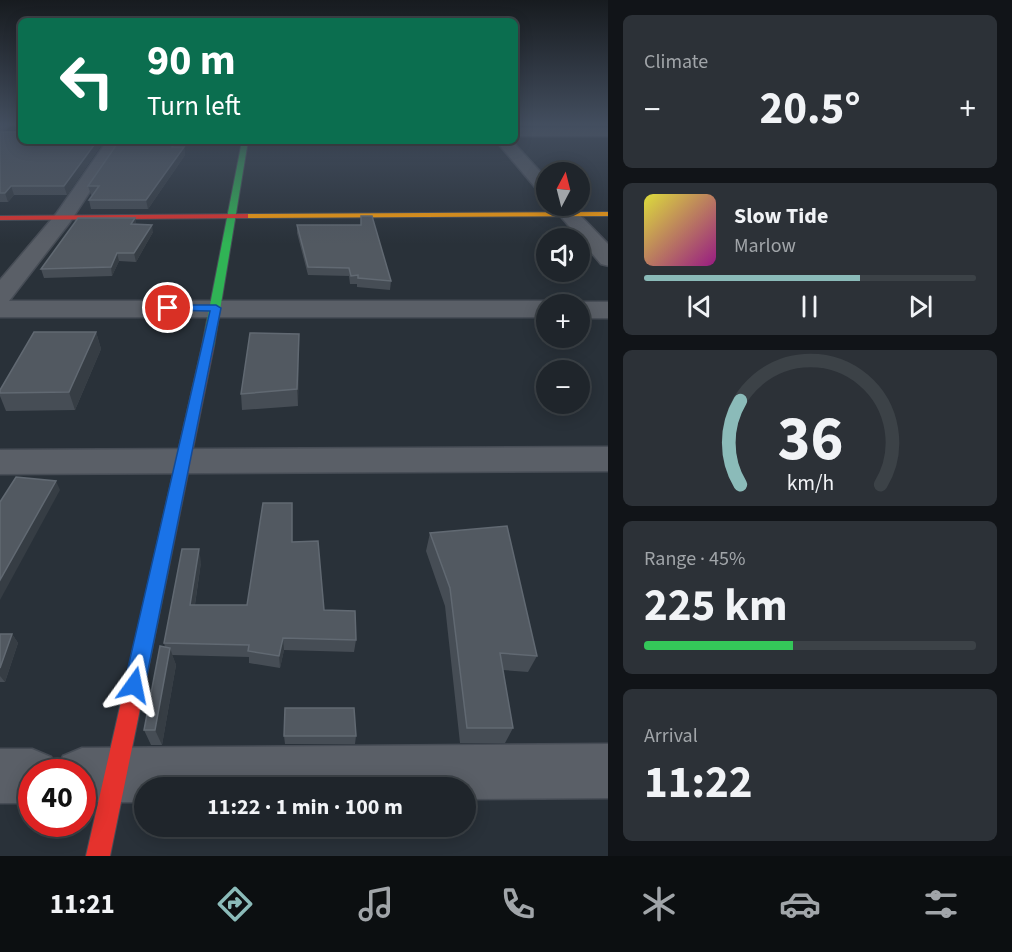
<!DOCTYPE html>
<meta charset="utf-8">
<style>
:root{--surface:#1f252b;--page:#2c3137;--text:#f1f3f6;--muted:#a1a5a9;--line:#3c4247;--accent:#8bbbb9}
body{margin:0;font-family:"Source Sans 3",sans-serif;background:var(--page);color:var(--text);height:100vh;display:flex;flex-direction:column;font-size:22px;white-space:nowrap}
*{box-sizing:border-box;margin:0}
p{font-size:20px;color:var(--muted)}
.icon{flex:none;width:33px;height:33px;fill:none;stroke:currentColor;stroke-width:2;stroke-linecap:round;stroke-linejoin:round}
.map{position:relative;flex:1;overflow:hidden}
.details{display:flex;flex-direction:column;gap:15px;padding:15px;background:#111418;width:404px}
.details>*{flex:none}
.hud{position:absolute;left:18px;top:18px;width:500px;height:126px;border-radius:9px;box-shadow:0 3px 15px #0003,0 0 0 2px var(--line);background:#0b6e4f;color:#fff;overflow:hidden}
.needle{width:39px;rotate:7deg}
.tools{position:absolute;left:536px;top:162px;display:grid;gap:12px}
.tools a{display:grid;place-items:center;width:54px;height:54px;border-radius:50%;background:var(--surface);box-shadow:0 3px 15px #0003,0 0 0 2px var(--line);font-size:30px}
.speed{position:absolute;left:18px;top:759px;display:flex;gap:12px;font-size:30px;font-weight:700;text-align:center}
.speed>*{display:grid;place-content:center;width:78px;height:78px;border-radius:50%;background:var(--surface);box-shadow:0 3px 15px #0003,0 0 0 2px var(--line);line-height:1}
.speed .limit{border:9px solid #d22;background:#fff;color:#111}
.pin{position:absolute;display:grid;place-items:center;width:51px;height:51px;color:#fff;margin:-26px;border:3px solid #fff;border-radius:50%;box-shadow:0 2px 6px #0007}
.me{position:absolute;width:66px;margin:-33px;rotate:12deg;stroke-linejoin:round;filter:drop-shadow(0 0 4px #0008)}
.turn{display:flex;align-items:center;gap:21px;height:126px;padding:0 30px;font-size:27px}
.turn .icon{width:78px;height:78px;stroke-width:2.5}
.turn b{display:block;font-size:42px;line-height:51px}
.big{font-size:45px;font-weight:700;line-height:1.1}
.details .widget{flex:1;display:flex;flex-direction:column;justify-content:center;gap:9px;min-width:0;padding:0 21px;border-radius:9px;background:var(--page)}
.details .dial{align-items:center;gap:0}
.dial svg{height:156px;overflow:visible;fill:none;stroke:var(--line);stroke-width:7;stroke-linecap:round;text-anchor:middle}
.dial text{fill:var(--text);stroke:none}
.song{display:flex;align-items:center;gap:18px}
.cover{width:72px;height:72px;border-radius:9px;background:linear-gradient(135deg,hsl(60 70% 55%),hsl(310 70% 35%))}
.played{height:6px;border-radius:3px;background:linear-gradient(90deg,var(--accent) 65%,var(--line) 65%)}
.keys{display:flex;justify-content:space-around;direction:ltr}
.heat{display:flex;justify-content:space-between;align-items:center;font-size:33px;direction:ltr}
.charge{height:9px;border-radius:4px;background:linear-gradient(90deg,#34c759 45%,var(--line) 0)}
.trip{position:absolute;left:134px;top:777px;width:342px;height:60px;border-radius:30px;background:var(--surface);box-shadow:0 3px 15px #0003,0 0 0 2px var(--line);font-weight:700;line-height:60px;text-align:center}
.tabs{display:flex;height:96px;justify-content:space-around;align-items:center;background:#0c0f11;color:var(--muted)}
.tabs .icon{width:42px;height:42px}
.tabs .selected{color:var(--accent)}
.tabs b{font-size:27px;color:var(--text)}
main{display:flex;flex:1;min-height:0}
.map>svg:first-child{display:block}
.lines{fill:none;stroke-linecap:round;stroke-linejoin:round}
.street-casing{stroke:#474d56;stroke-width:3}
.fast-casing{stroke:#474d56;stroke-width:2}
.slow-casing{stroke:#474d56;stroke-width:2}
.jam-casing{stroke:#474d56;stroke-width:2}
.street{fill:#5a5f67;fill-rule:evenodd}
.fast{fill:#30b455;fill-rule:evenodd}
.slow{fill:#ff9f0a;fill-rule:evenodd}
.jam{fill:#e5322d;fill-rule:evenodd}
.wall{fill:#464d55}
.shaded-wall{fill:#363d44}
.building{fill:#525961;stroke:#616972;stroke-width:1.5}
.route{fill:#1a73e8;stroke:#114b97;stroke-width:1.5}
</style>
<main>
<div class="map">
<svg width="609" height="856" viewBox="0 0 609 856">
<rect width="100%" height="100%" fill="#293139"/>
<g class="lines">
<!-- street casing -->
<g class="street-casing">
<g id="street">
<polygon points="0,124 9,124 5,129 0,130"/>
<rect x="514" y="128" width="95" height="8"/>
<polygon points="107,141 123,141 70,222 9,301 546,301 556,304 546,304 546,317 0,317 0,280 56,214"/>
<polygon points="496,141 512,141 546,178 546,194 540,193"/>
<polygon points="552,206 571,206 609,245 609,266 601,264"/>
<polygon points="579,302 609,302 609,318 579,318 579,304 570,304"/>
<polygon points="609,447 609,471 0,474 0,450"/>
<polygon points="609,744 609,798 465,799 465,788 144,788 144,802 82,802 82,772 32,772 32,803 0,803 0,749 32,749 51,757 57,770 63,756 82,748"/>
</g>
</g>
<!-- fast casing -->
<g class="fast-casing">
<polygon id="fast" points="242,141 248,141 214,346 208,349 202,346"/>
</g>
<!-- slow casing -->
<g class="slow-casing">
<polygon id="slow" points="609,212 609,216 245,218 241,216 245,214"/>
</g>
<!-- jam casing -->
<g class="jam-casing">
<g id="jam">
<polygon points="248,214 248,218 245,218 0,220 0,216"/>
<polygon points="208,343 214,346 110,856 86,856 202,346"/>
</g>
</g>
<!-- street -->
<use href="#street" class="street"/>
<!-- fast -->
<use href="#fast" class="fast"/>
<!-- slow -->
<use href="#slow" class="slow"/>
<!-- jam -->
<use href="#jam" class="jam"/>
</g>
<!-- wall -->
<g class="wall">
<polygon points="17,124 21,124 21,141 104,141 67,195 14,195 8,202 0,202 0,132 20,132 20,129 18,128"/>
<polygon points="119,141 183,141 179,147 184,147 185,155 148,209 91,209 89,200 93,195 91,195 88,186"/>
<polygon points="254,141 349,141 255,142"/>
<polygon points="135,218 136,224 153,232 136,262 119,261 112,276 44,278 41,269"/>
<polygon points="297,225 391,281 390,290 357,287 357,284 350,284 349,276 308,275 297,233"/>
<polygon points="96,332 101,349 75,410 6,411 0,396 0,390"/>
<polygon points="299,334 298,406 242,410 241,394"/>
<polygon points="292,503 292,542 324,610 356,640 354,652 284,650 280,668 249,663 249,657 172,655 176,665 162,745 151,745 144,730 165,647 164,643 201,562 195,605 247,605"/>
<polygon points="430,533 537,656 528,672 503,670 513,728 505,743 460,743 445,606 426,551"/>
<polygon points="0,634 12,634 18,643 5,682 0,682"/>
<polygon points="284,736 356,736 355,744 285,744"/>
</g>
<!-- shaded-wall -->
<g class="shaded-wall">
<polygon points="97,141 104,141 67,195 64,186"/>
<polygon points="176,141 183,141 173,155 172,147"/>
<polygon points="184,147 185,155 148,209 146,200"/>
<polygon points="11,186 14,195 8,202 5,193"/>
<polygon points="135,218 137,226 131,224"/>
<polygon points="152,225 153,232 136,262 134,253"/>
<polygon points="117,253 119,261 112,276 111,267"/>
<polygon points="96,332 101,349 75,410 69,392"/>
<polygon points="299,334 299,350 298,406 297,389"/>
<polygon points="56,481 60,490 0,600 0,580"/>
<polygon points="199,549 201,562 193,617 190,605"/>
<polygon points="12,634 18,643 5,682 0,676 0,668"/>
<polygon points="283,638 284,650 280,668 279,656"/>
<polygon points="170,648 176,665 162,745 155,730"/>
</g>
<!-- building -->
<g class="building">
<polygon points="21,124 21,141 97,141 64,186 11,186 5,193 0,193 0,132 20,132"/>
<polygon points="119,141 176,141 172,147 184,147 146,200 89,200 99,186 88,186"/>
<polygon points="361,216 372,216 391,281 358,278 358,275 351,276 349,268 308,267 297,225 361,225"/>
<polygon points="78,218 135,218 131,224 152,225 134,253 117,253 111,267 41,269"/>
<polygon points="34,332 96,332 69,392 0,393 0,390"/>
<polygon points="250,333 299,334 297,389 241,394"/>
<polygon points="16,477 56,481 0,580 0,502"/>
<polygon points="263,503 292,503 292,542 318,541 324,610 355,611 356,640 283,638 279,656 248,651 249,645 164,643 182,549 199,549 190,605 247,605"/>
<polygon points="507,526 537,656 500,653 513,728 467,728 450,588 430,533"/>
<polygon points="0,634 12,634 0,668"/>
<polygon points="160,646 170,648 155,730 144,730"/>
<polygon points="285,708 354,708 356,736 284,736"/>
</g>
<!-- sky -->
<linearGradient id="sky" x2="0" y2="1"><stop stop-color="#171b1f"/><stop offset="0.51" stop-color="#434e5f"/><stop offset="1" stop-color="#434e5f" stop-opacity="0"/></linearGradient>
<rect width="609" height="244" fill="url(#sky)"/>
<!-- route -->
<polygon class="route" points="168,305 216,305 221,308 145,685 142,692 134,695 127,692 124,685 210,311 164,310 164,306"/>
</svg>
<div class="tools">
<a><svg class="needle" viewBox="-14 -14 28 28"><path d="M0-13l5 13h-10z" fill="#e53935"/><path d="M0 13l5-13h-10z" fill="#a1a5a9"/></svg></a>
<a><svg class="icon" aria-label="sound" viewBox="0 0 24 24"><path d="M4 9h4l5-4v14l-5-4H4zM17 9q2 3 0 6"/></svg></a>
<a>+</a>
<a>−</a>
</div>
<div class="speed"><div class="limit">40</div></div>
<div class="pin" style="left:168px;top:308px;background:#d93025"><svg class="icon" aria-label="arrive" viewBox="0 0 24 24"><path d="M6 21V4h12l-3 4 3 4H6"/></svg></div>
<svg class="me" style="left:134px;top:685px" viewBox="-20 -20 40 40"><path d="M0-17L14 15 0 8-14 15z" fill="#1a73e8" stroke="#fff" stroke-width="4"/></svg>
<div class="trip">11:22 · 1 min · 100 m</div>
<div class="hud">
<div class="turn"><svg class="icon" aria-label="left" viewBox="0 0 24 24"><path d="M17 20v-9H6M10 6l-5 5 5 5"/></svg><div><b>90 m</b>Turn left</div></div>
</div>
</div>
<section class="details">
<div class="widget"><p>Climate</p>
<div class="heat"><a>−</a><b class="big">20.5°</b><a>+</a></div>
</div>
<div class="widget">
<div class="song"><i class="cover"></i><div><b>Slow Tide</b><p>Marlow</p></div></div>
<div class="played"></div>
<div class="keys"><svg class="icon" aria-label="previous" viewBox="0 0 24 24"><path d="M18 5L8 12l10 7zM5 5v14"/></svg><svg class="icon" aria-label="pause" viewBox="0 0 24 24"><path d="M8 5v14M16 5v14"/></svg><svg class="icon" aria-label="next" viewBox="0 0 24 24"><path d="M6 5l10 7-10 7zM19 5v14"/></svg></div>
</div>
<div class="widget dial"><svg viewBox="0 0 100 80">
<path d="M14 69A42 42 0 1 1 86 69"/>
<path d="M14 69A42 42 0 0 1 14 26" stroke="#8bbbb9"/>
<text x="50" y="56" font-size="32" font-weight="700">36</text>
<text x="50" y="72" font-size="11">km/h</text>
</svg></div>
<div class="widget"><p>Range · 45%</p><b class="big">225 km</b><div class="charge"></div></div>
<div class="widget"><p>Arrival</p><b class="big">11:22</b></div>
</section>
</main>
<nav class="tabs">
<b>11:21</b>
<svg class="icon selected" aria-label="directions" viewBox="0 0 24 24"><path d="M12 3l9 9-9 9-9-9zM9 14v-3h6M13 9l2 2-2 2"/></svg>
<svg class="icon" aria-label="music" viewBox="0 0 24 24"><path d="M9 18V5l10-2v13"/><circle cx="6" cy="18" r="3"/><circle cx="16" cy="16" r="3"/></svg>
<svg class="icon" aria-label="phone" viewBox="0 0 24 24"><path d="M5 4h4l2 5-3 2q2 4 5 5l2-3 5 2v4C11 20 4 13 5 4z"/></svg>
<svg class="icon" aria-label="climate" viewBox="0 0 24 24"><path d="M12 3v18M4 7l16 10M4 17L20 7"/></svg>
<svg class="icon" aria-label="car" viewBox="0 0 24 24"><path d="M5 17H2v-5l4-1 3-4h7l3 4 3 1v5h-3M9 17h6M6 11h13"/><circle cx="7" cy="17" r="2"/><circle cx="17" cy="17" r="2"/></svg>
<svg class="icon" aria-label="filters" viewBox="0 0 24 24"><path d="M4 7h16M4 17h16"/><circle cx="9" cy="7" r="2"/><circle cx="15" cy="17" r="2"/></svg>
</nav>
